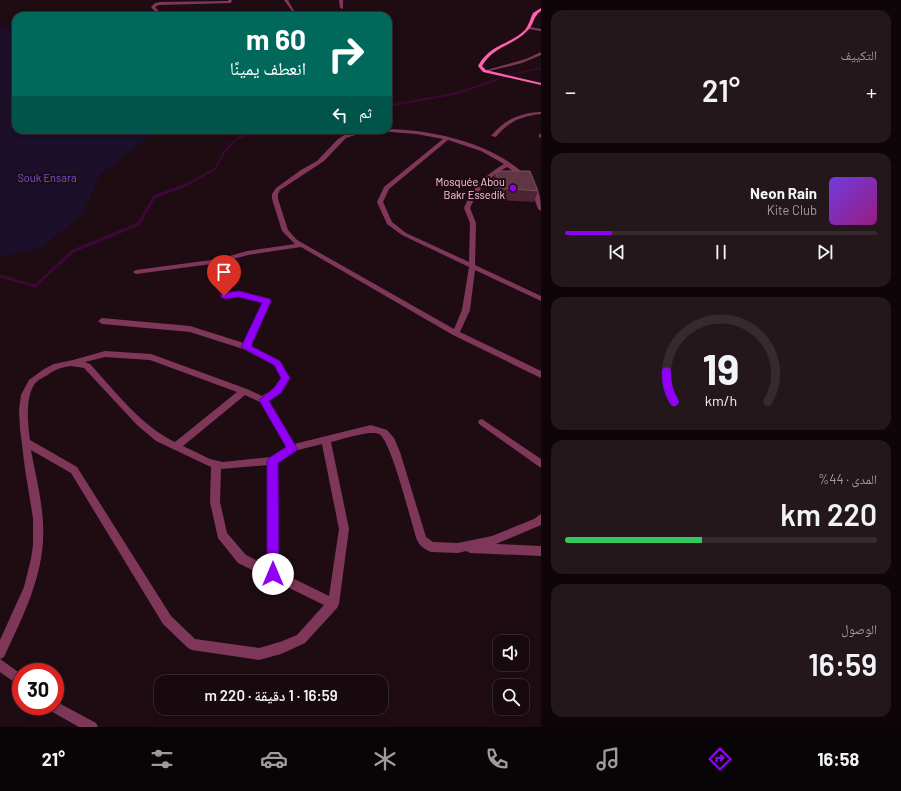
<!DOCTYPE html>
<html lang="ar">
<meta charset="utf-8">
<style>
:root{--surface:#17090e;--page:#24171c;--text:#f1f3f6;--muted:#9e9a9e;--line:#362a2e;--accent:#9000f5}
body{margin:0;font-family:Barlow,"Noto Naskh Arabic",sans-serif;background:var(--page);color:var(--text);direction:rtl;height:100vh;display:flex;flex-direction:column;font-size:15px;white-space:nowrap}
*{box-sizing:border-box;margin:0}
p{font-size:13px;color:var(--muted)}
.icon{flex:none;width:22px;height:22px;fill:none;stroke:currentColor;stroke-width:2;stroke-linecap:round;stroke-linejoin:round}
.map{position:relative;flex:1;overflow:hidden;direction:ltr}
.sheet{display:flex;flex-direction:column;gap:10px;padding:10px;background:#0d0508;width:360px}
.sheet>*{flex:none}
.hud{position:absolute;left:12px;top:12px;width:380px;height:122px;border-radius:12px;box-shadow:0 2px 6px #0003,0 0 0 1px var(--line);direction:rtl;background:#00695c;color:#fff;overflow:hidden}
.buttons{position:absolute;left:493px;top:635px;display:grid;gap:8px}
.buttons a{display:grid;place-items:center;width:36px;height:36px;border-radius:8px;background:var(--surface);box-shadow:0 2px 6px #0003,0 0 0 1px var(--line);font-size:20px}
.speed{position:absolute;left:12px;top:663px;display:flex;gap:8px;font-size:20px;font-weight:700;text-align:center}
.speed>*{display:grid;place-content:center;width:52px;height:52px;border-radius:50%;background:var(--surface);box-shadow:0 2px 6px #0003,0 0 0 1px var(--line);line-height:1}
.speed .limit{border:6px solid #d22;background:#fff;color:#111}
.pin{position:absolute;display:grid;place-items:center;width:34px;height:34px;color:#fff;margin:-41px -17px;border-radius:50% 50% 50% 0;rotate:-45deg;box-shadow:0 0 4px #0007}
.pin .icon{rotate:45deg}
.me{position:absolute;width:44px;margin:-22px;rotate:0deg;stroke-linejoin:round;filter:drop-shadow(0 0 3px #0008)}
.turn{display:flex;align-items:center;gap:14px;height:84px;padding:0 20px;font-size:18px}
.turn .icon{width:52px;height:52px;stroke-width:2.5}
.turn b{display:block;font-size:28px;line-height:34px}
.then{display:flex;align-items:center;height:38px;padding:0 20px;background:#0003;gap:8px;font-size:15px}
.big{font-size:30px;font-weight:600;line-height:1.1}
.sheet .widget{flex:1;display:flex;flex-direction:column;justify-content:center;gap:6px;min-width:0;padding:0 14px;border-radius:12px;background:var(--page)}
.sheet .dial{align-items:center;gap:0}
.dial svg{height:104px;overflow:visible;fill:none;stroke:var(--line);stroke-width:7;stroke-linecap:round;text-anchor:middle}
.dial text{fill:var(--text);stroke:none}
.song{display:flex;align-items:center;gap:12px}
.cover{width:48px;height:48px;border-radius:6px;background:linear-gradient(135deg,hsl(260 70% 55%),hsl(310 70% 35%))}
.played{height:4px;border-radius:2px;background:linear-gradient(90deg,var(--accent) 15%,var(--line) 15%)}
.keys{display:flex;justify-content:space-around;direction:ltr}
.heat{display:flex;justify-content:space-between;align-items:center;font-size:22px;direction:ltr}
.charge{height:6px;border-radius:3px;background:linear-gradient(90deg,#34c759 44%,var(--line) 0)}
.trip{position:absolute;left:154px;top:675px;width:234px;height:40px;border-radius:12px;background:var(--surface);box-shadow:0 2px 6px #0003,0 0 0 1px var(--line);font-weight:600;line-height:40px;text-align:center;direction:rtl}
.menu{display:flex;height:64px;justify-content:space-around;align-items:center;background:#090406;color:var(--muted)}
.menu .icon{width:28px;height:28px}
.menu .active{color:var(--accent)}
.menu b{font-size:18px;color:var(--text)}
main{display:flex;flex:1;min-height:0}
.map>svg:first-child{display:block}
.green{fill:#1b0f29}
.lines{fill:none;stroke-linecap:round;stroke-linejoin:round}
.stream-far2{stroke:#3c0836;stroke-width:1.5}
.stream-far1{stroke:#3c0836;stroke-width:2}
.stream{stroke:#3c0836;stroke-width:3}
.street{fill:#7f3759;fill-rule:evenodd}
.secondary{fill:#ff61af;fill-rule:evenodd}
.wall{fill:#4d2432}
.building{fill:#603645;stroke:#794d5d}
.route{fill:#9000f5;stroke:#5e009f}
.poi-dot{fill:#9000f5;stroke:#1f0c13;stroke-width:1.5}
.labels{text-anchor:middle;stroke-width:4;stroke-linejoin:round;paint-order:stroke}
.far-park-label{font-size:11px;fill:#7656df;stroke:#1f0c13}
.far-poi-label{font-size:11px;fill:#ffcadf;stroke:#1f0c13;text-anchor:end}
</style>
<main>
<section class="sheet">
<div class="widget"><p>التكييف</p>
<div class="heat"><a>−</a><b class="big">21°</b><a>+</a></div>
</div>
<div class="widget">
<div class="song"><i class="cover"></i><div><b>Neon Rain</b><p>Kite Club</p></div></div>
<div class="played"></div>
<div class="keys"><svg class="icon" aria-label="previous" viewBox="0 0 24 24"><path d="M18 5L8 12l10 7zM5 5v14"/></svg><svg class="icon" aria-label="pause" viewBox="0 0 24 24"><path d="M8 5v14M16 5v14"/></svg><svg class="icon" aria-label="next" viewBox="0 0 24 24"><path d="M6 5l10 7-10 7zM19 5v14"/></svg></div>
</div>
<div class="widget dial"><svg viewBox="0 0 100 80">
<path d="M14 69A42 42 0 1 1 86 69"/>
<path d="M14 69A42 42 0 0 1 8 46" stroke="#9000f5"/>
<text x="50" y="56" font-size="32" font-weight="700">19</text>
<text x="50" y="72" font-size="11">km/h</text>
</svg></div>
<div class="widget"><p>المدى · 44%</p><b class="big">220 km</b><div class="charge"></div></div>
<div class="widget"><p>الوصول</p><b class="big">16:59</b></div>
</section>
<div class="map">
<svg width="541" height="727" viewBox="0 0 541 727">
<rect width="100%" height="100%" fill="#1f0c13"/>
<!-- green -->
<polygon class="green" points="0,26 16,27 16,130 158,130 100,175 82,214 43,247 0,258"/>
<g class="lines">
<!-- stream-far2 -->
<g class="stream-far2">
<polyline points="510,75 541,68"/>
<polyline points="494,81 498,79"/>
</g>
<!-- stream-far1 -->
<g class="stream-far1">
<polyline points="388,106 458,93 496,80"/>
<polyline points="184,186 215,169 224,152 237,138 267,130"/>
</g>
<!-- stream -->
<polyline class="stream" points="0,276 35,286 73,251 139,224 154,197 186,185"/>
<!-- street -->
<g class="street">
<polygon points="228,0 232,0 231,3 159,5 155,7 163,16 159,16 151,7 155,3 160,2 228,1"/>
<polygon points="284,0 288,0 294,11 292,11"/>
<polygon points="339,0 343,0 343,9 340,8"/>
<polygon points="530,27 541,29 541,31 529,29"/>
<polygon points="541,52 541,55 522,63 485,72 483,71 526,59"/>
<path d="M541,112v2c-20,2 -33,8 -45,23l-5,-1c14,-17 29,-23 50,-24z"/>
<path d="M388,129c45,1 105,14 138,47l-5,1 -14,-10c-18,10 -29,22 -37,41l6,15 -1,42 66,31v5l-66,-31 -5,40 -10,22 81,39v7l-88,-43 -152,-88 -53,8 -29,8 -83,11 -3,-2 3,-2 83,-11 28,-8 48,-7 -13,-13 -10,-32v-5l4,-6 25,-18 16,-9 21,-22 8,-5 15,-4h27zM378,131l38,3 27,5 -59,48 -7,15 10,22 15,11 67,32 -7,43 -8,19 -157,-89 -9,-10 -10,-31v-5l2,-4 44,-29 22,-23 16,-5zM448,140l33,11 23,13c-19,11 -32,24 -40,44l6,15 -1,39 -63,-29 -14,-11 -9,-20 6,-13z"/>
<polygon points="541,133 541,138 538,136"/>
<path d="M533,184c7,5 8,18 8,27l-3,-2 -8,-23z"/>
<path d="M239,292l31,7 1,2 -21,45 30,15 9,17 -8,14 -13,9 26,43 77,-19 16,5 7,8 6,14 26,85 7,5 25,1 34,-7 42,-17 7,-5v11l-45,19 45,2v10l-71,-3 -4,-2 -8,2 -27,-1c-6,-2 -12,-7 -14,-12 -6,-17 -26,-101 -38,-106 -11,-4 -37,6 -48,8l18,87 -10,75 -2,4 -32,35 -24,11 -22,6 -67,-10 -4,-2 -25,-24 -92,-151 -40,-23c4,23 11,49 12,73 3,49 -19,91 -39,134l-4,2v-19l24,-53 7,-28 2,-14v-27l-8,-49 -5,-40 -1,-19 2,-15 8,-15 15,-11 10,-5 19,-4 32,-9 46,3 96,35 15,7 13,-8 6,-10 -7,-13 -31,-16 -53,-17 -88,-8 -4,-3 4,-3 88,8 54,17 19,-41 -24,-6 -15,2 -4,-2 4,-2zM105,357l45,3 87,32 -62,50c-35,-17 -59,-50 -85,-78l-5,-2zM71,366l13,2 53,57 19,16 55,26 -1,35 8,36 20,25 86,42 -27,30 -17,7 -21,6 -64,-9 -24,-23 -94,-149 -47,-27c-2,-15 -5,-41 4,-55 2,-4 8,-7 12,-9 8,-6 15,-9 25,-10zM245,395l15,7 27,45 -16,10 -48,5 -13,-3 -27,-13zM322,444l17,85 -10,67 -51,-25v-108l16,-12zM268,465v101l-22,-11 -19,-22 -7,-31 1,-33z"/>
<polygon points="482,419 541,459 541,468 479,424 478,422 479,420"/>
<polygon points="0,659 21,674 21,687 0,672"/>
<polygon points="55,701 96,723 98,727 79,727 49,710 47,706 55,706"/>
</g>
<!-- secondary -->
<path class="secondary" d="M541,8v3c-9,6 -6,13 -14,20 -14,15 -34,15 -45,35l4,4 55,13v2l-58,-13 -5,-6c13,-23 30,-20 47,-36 4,-5 5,-11 8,-17z"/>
</g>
<!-- wall -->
<polygon class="wall" points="500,171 538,191 534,202 499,200 492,184 495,172 499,172"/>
<!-- building -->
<polygon class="building" points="500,171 530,171 538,191 502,188 495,172 500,172"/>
<!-- route -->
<polygon class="route" points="239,291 270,299 271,301 251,346 280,361 290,378 281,393 269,401 297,448 296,451 278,463 279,574 277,578 273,580 269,578 267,574 267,461 269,458 286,447 259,400 274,388 281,378 274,365 241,347 262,303 239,297 224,299 220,296 224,293"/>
<!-- markers -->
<circle class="poi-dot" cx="513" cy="188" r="4"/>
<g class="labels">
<!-- far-park labels -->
<g class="far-park-label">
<text x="47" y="182">Souk Ensara</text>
</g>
<!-- far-poi labels -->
<g class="far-poi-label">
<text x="505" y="186">Mosquée Abou<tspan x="505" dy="13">Bakr Essedik</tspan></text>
</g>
</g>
</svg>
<div class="buttons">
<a><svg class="icon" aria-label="sound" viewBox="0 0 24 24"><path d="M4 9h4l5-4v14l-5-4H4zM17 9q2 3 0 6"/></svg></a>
<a><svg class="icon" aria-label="search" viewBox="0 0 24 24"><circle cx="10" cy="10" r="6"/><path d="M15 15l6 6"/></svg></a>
</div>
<div class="speed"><div class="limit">30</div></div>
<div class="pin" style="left:224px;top:296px;background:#d93025"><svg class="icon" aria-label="arrive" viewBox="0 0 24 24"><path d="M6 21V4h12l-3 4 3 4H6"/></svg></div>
<svg class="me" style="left:273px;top:574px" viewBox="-20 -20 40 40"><circle r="19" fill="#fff"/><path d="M0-13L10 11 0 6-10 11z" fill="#9000f5"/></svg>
<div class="trip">16:59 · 1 دقيقة · 220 m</div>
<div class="hud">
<div class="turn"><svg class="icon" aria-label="right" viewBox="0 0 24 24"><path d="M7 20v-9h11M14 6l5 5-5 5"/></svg><div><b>60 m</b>انعطف يمينًا</div></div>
<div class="then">ثم<svg class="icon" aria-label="left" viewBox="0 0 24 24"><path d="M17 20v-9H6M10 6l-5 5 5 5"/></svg></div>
</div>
</div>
</main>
<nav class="menu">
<b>16:58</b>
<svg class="icon active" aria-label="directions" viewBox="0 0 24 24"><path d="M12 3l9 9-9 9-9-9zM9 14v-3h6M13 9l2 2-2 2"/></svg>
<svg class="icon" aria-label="music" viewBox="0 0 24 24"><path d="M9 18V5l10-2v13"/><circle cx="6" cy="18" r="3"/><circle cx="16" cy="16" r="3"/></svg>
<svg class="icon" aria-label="phone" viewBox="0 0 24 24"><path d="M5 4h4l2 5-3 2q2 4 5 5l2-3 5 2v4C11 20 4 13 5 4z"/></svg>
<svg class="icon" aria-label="climate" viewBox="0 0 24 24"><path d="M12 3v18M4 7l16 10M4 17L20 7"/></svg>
<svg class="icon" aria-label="car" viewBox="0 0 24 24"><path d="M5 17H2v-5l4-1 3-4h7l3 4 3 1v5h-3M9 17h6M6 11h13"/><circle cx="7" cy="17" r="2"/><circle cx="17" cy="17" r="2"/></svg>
<svg class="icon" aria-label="filters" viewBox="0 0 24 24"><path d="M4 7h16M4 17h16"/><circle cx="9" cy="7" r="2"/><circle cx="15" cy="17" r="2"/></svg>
<b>21°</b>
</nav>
